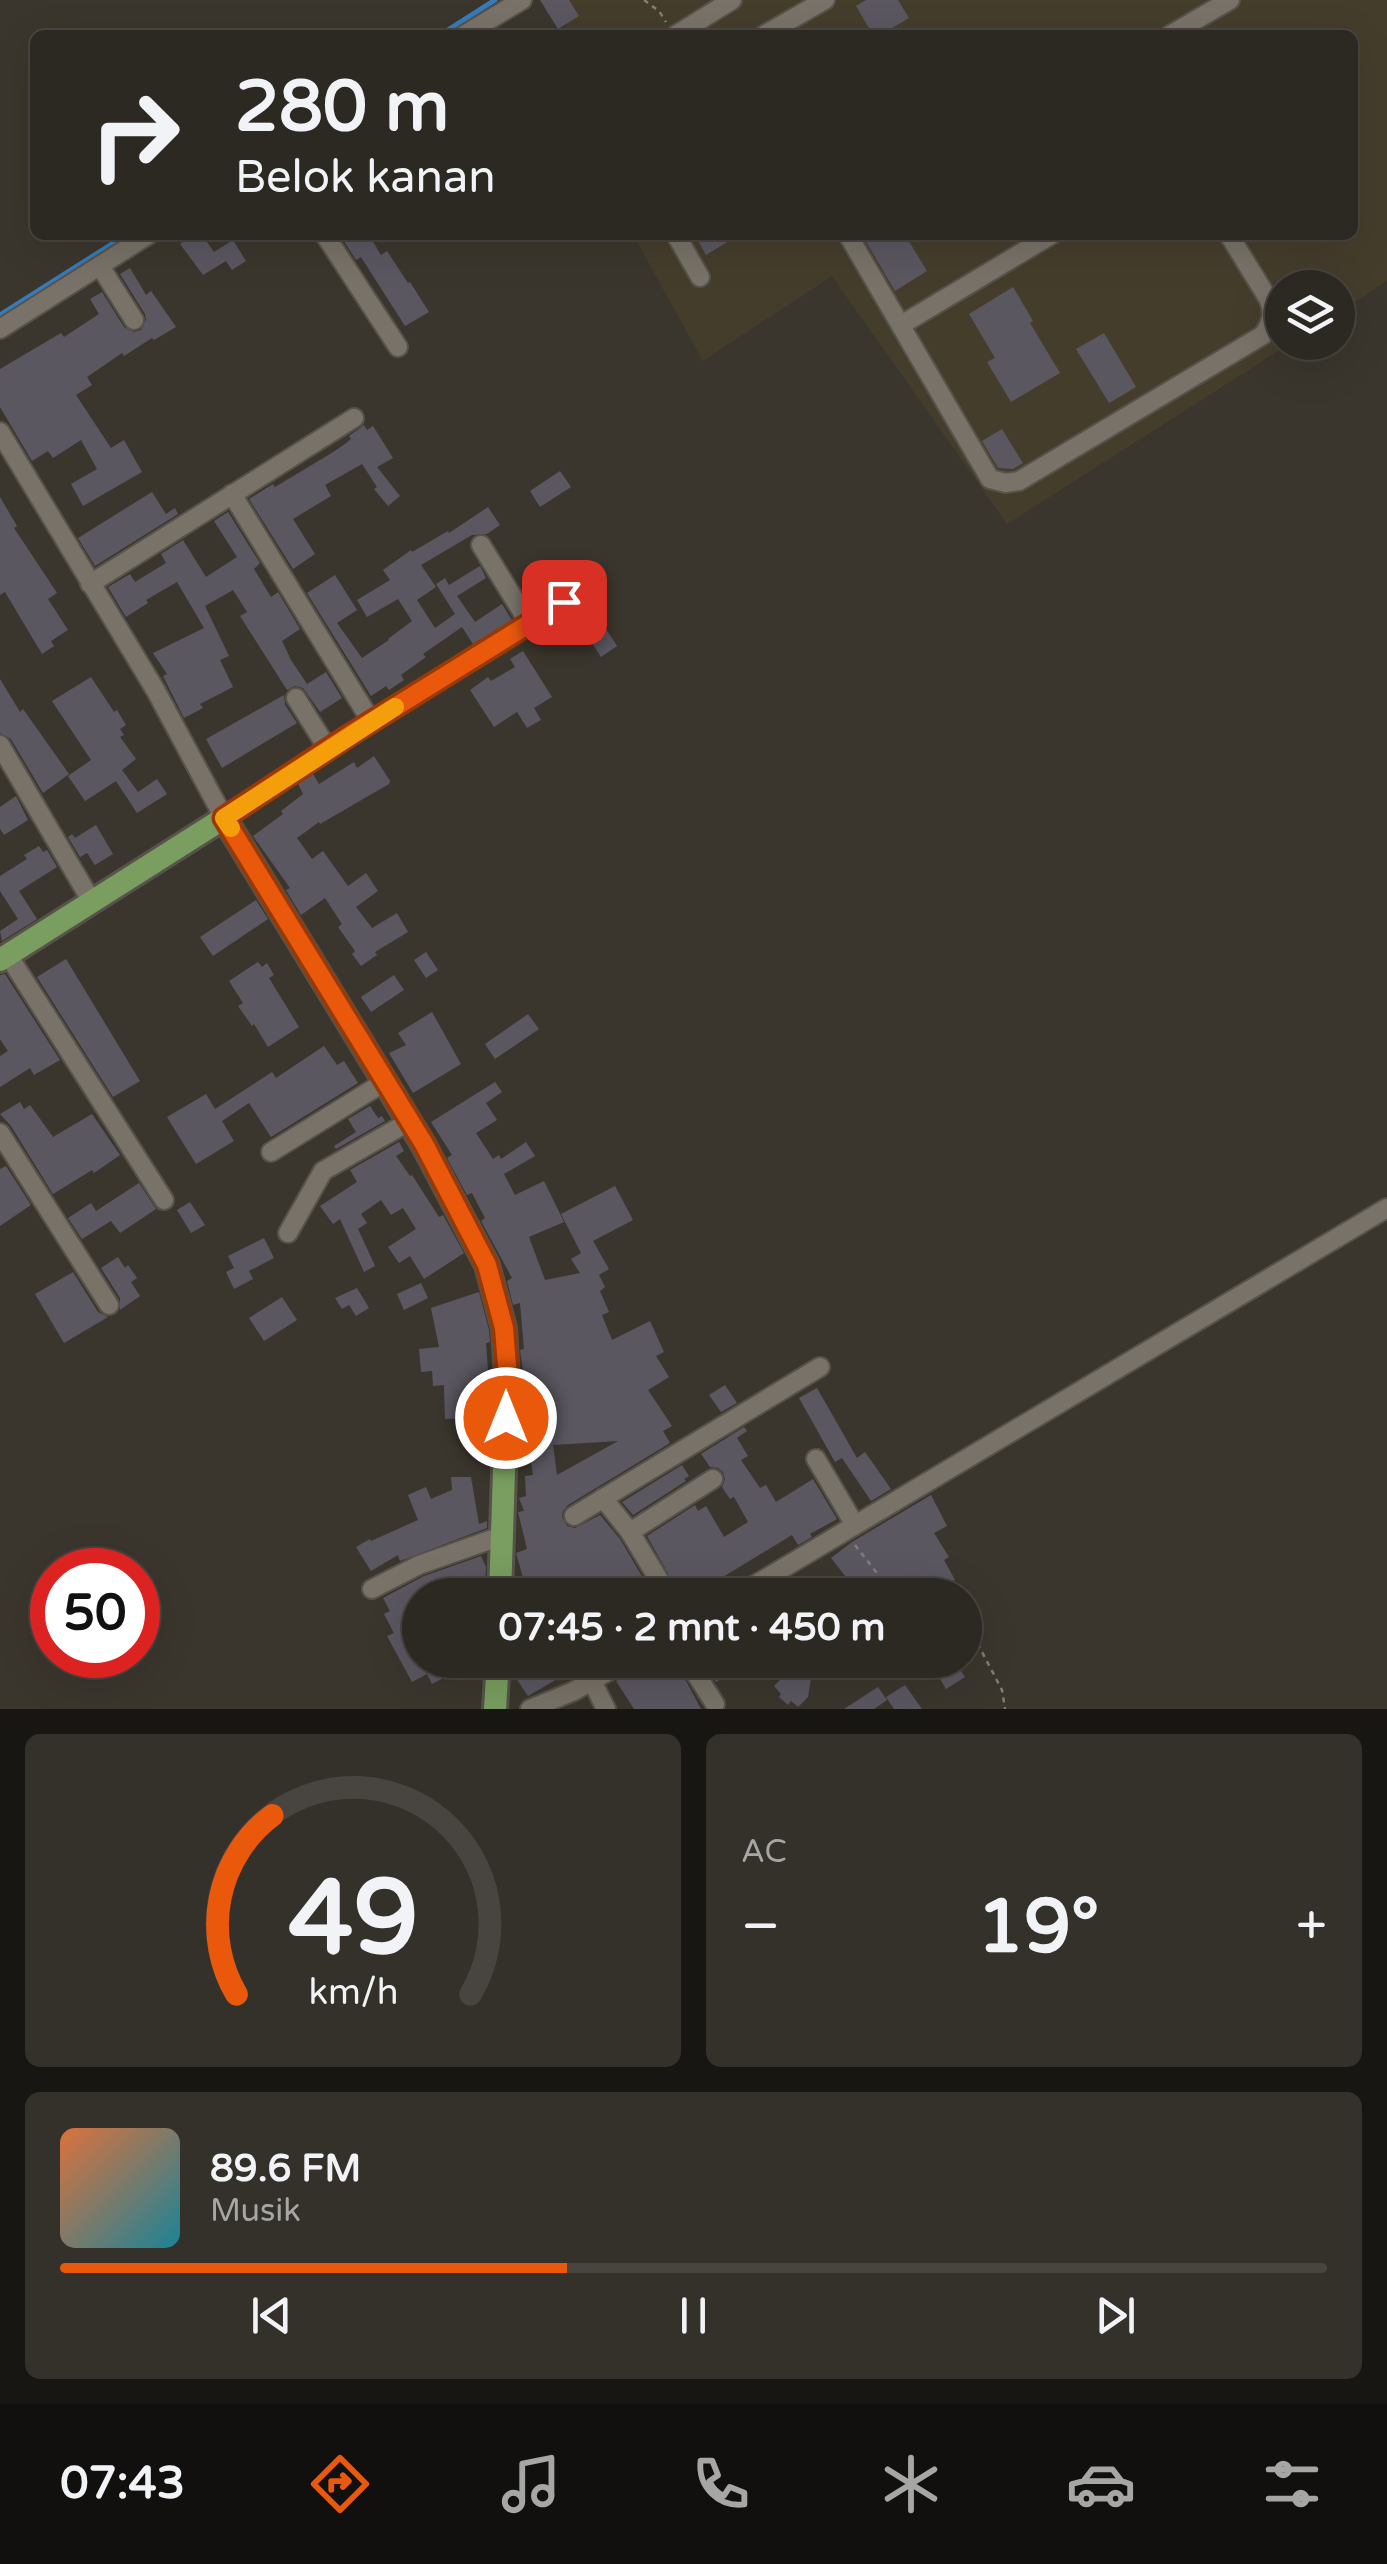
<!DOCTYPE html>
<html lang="id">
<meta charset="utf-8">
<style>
:root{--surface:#2c2822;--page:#34302a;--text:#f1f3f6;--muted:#a6a6a5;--line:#484440;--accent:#ea580c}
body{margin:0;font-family:"Varela Round",sans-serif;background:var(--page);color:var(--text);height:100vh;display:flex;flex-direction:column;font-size:38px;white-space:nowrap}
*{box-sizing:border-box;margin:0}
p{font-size:32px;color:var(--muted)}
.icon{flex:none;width:55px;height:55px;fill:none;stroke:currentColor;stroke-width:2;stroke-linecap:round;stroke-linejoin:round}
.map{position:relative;height:1709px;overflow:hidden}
.details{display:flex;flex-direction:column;gap:25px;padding:25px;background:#181613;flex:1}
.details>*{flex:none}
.hud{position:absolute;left:30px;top:30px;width:1328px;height:210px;border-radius:15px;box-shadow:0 10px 40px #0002,0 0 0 2px var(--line);background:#2c2822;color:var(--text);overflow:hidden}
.tools{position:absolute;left:1265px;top:270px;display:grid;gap:20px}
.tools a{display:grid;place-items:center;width:90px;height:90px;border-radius:50%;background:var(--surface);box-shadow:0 10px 40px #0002,0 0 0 2px var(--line);font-size:50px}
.speed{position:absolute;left:30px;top:1548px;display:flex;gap:20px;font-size:50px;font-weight:700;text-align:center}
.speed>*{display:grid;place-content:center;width:130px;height:130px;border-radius:50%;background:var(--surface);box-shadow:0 10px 40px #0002,0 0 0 2px var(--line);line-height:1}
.speed .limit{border:15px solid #d22;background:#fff;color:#111}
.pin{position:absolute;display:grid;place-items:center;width:85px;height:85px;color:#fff;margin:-42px;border-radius:20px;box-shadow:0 5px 15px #0006}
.me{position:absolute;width:110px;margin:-55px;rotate:0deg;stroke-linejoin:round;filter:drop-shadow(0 0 8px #0008)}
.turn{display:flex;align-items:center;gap:35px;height:210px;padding:0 40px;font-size:45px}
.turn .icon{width:130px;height:130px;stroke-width:2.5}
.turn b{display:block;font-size:70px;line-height:85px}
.big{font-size:75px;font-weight:800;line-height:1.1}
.details .card{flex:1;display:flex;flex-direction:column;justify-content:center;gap:15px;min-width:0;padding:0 35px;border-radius:15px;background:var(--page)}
.details .dial{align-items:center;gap:0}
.dial svg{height:260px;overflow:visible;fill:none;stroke:var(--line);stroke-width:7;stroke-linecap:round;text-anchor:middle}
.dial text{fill:var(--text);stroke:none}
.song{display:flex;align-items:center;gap:30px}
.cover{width:120px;height:120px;border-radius:15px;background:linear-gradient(135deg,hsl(20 70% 55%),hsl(190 70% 35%))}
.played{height:10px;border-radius:5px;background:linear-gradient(90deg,var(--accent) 40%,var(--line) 40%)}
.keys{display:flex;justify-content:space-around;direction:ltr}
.heat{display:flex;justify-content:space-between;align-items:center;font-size:55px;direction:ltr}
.details .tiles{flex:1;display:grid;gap:25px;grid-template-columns:1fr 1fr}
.card:last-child{grid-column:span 2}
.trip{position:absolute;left:402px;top:1578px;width:580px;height:100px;border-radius:50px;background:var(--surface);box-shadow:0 10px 40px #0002,0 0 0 2px var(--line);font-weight:800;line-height:100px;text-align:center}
.tabs{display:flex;height:160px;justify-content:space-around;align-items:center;background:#12100e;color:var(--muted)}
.tabs .icon{width:70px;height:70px}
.tabs .active{color:var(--accent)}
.tabs b{font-size:45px;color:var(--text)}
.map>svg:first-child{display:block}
.industrial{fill:#453d2c}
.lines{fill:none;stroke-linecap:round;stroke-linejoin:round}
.stream{stroke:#367bba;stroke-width:5}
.building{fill:#5b5761;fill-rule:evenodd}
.minor-casing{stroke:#57534b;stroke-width:22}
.major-casing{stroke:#57534b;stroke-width:28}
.path{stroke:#827e76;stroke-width:2.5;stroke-dasharray:5 5;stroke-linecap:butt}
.minor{stroke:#787268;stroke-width:18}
.major{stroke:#799e5f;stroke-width:22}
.route-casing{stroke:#983908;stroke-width:25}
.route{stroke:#ea580c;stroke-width:18}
.slow{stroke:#f59e0b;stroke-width:18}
</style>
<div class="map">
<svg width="1387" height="1709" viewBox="0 0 1387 1709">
<rect width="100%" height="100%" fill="#3b362d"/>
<!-- industrial -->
<polygon class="industrial" points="570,0 1387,0 1387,281 1338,313 1338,288 1282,288 1282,342 1291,343 1007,524 832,276 703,361 633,235 1352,235 1352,35 565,35"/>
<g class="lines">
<!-- stream -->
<g class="stream">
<polyline points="440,35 495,0"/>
<polyline points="0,315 126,235"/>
</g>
</g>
<!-- building -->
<g class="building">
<polygon points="540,0 569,0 579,16 558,29"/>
<polygon points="866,0 898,0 909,18 880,35 873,35 856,6"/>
<polygon points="193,235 202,235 214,252 233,240 246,261 232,270 226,261 203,275 180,244"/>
<polygon points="340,235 369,235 381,255 387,251 408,283 410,282 429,312 405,326 361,257 356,260"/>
<polygon points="695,235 739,235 706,255"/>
<polygon points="862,235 905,235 927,271 895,291"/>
<polygon points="130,268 146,295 151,291 176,327 154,340 152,338 124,356 122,353 87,377 92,385 76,395 111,448 124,440 142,472 83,506 71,484 97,469 81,440 53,458 48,451 32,461 0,407 0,369 61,333 64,337 99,314 90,299 102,292 124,327 134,332 141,330 146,320 145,314 120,274"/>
<polygon points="1013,287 1033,321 1030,323 1060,373 1011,402 987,362 995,358 969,314"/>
<polygon points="1104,333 1136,387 1109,403 1076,349"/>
<polygon points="364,425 367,430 373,426 393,458 377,467 400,496 388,506 374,489 377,487 362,464 325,485 331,496 293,519 315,554 293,569 249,499 273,484 275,487 330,454 345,444 351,439 349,436"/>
<polygon points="1002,429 1023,463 1013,469 998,468 982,441"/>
<polygon points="560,471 571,487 540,507 530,491"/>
<polygon points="152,492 166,514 175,508 178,514 95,566 78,538"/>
<polygon points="0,497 17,526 14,528 57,593 48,599 68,630 51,641 54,646 42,654 5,592 0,595"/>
<polygon points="488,507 500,525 487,534 472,535 421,565 436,587 417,600 435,628 455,614 436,584 445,578 449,585 480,566 486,578 457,596 475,622 502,604 512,620 473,644 462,627 423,654 426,657 401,675 404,680 389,690 386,686 371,696 307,593 335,575 357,610 337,623 362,658 389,640 388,639 412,621 398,599 367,617 357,600 390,580 383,570 411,550 412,552 448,531 449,533"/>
<polygon points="228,512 260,563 254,569 271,597 278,592 300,629 282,641 291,660 307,684 326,672 342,698 320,712 303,688 295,686 287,690 240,616 247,612 233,590 205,606 229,656 220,660 233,687 200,704 203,708 184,718 163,676 167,674 153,653 204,628 177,582 146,600 148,603 126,617 108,587 130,574 135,582 166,563 161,554 183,540 206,577 237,557 214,521"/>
<polygon points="595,612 617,646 601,657 579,623"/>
<polygon points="523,651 552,697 534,708 541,720 527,728 517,712 494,727 470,690 488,677 491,681 515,667 510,659"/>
<polygon points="91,677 114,712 117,710 126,725 120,729 124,735 120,737 136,759 122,770 138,792 157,779 167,794 137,813 116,781 85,801 68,776 91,760 52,701"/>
<polygon points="0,679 20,712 23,709 69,774 43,793 11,739 0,733"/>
<polygon points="284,695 285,705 297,723 222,768 206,739"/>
<polygon points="374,756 390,781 389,784 320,824 319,822 297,838 312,859 323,851 348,886 366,873 378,891 356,907 372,928 397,913 408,932 375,952 377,955 361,966 352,954 355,951 338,927 342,924 325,898 301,915 286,890 290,888 253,836 283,814 281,811 303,794 298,784 313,774 319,784 354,762 357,768"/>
<polygon points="16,796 28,820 4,835 0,829 0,807"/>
<polygon points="96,825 113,854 95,865 87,853 80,857 68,837 72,834 75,838"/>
<polygon points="39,846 43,852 47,850 57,867 19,891 37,919 2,941 0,931 18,919 0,891 0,876 27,859 24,855"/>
<polygon points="256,900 268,919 213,956 200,937"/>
<polygon points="426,952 438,970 426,978 414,960"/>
<polygon points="66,959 140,1081 113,1097 37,977"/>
<polygon points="258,962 262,967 267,963 274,975 269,978 299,1027 268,1047 254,1024 252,1026 238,1006 243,1003 229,981"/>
<polygon points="5,974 60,1060 34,1075 30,1068 0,1087 0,1056 8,1051 0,1039 0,975"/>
<polygon points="394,975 404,990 371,1012 361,997"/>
<polygon points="432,1012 461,1064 413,1093 389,1053 406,1045 398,1033"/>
<polygon points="528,1014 539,1029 495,1059 485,1044"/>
<polygon points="324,1046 337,1065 344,1061 358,1083 271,1137 249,1103 222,1121 234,1141 196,1164 167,1117 206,1094 215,1109 272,1072 276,1078"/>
<path d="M495,1082l7,10 -16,11 11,17 -21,13 17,26 6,-4 2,4 25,-17 9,14 -31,18 11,21 29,-14 20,41 -35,15 16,43 35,-7 -9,-14 10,-6 -20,-39 54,-28 18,34 -40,21 16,28 -10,6 6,12 -5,4 9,21 -7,3 10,25 38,-19 14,31 -8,4 13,21 -21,13 24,36 -9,5 7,12 -102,62 -5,6 -1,6 5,9 8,2 25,-13 20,24 33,56h-15l-5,-9 -14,9h-91l-12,-42 11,-4 -9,-37 6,-1 -5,-13 7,-2 -1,-20 8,-1 -4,-25 -8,1 2,-80 -3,-21 4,-1 -4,-46 -7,2 -6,-24 5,-3 -31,-57 4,-3 -13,-25 -5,2 -20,-37 5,-3 -21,-33zM618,1441l-61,34 -4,-30z"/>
<polygon points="20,1102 24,1109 30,1105 53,1137 92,1114 120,1155 94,1173 92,1170 53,1194 11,1126 0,1114"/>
<polygon points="370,1106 378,1118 382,1116 385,1121 336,1149 334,1146 356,1132 348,1119"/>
<polygon points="399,1142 404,1151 396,1156 410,1176 412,1175 439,1217 443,1215 464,1253 424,1279 410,1256 399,1263 388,1247 416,1229 403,1208 391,1215 381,1200 361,1214 367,1223 358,1229 375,1266 364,1272 340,1219 333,1224 320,1206 357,1182 350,1170"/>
<polygon points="6,1166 31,1205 0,1226 0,1169"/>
<polygon points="139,1183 156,1209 120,1233 111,1221 82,1239 68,1218 91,1203 96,1211"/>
<polygon points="190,1202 205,1225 191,1233 177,1210"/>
<polygon points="264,1238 274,1258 249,1271 253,1279 234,1289 226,1272 234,1268 228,1256"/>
<polygon points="118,1257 125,1268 128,1265 137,1278 131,1282 140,1296 120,1310 120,1298 101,1268"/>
<polygon points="73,1272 98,1312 108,1317 64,1343 35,1294"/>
<polygon points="421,1283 428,1298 404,1310 397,1294"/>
<polygon points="357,1288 369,1308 356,1316 349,1305 342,1309 335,1298"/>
<polygon points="479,1292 489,1330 490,1342 486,1343 488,1370 491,1369 492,1379 490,1446 481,1446 481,1418 445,1419 444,1385 433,1386 432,1371 421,1372 419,1349 439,1347 431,1308"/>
<polygon points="282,1297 297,1320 264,1341 249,1318"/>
<polygon points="725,1385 737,1403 721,1412 709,1395"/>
<polygon points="817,1388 857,1458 865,1452 891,1489 871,1501 842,1458 835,1462 799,1398"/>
<polygon points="744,1427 747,1431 737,1438 748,1456 741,1460 760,1488 766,1485 776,1502 813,1479 837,1519 810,1534 812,1537 798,1545 792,1535 731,1572 707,1587 712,1595 680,1595 647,1536 695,1505 698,1511 706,1506 724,1537 748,1522 734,1497 730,1499 722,1487 725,1479 723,1472 718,1468 710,1467 701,1454"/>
<polygon points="682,1465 689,1476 684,1479 686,1481 633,1515 622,1502"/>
<polygon points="451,1477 471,1477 479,1524 487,1521 487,1528 400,1561 398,1555 371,1571 356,1547 370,1539 371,1541 418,1520 408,1495 426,1487 431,1499 452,1490"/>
<polygon points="931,1495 947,1526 934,1533 949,1557 944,1560 955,1580 951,1582 958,1595 902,1595 892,1581 874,1595 821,1595 849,1581 831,1558 852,1542"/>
<polygon points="481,1556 486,1567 485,1580 482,1582 485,1595 420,1595 420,1660 478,1660 432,1684 427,1674 412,1682 387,1636 394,1633 384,1614 390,1611 383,1598 424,1576"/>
<polygon points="527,1660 590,1660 528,1696 512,1672 512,1669"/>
<polygon points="640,1660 675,1660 701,1709 634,1709 616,1681 635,1670"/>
<polygon points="702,1660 751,1660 716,1682"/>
<polygon points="792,1660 814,1660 808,1697 798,1707 791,1701 788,1705 779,1697 781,1694 774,1686 790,1670"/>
<polygon points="937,1660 954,1660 965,1677 946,1689 931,1664"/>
<polygon points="905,1685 922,1709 894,1709 886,1697"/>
<polygon points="878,1687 887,1700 874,1709 844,1709"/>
</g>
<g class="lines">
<!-- minor casing -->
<g class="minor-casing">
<g id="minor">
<polyline points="464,35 522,0"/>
<polyline points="676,35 732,0"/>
<polyline points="764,35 825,0"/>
<polyline points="1170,35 1230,0"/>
<polyline points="325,235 398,347"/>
<polyline points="676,235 700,277"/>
<path d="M848,235l142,244 16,4 13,-2 244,-146c9,-13 11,-21 6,-35l-40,-65"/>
<polyline points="100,266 134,320"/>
<polyline points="901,325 1051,235"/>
<polyline points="0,329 148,235"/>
<polyline points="0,432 156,691 224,818 371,721 565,602"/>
<polyline points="232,494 371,721"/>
<polyline points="481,545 529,623"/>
<polyline points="90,584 354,418"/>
<polyline points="296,698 328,749"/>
<polyline points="0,745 92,902"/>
<polyline points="8,955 164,1200"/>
<polyline points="0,1133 109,1305"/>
<polyline points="271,1152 386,1081"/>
<polyline points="288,1233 323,1171 410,1121"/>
<polyline points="816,1459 855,1525"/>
<polyline points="603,1498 630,1532 713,1479"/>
<polyline points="574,1516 820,1367"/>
<polyline points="630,1532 668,1595"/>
<polyline points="372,1589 419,1565 504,1535"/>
<polyline points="738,1595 1387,1208"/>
<polyline points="687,1660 715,1704"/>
<polyline points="592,1681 606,1709"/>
<polyline points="530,1709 574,1691 628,1660"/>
</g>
</g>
<!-- major casing -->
<g class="major-casing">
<g id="major">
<polyline points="0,960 224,818 423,1144 487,1265 504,1328 507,1379 500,1595"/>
<polyline points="495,1709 498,1660"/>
</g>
</g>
<!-- path -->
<g class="path">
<polyline points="644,0 659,11 666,22"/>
<polyline points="855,1545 894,1595"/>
<polyline points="965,1629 972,1633 1002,1690 1005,1709"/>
</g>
<!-- minor -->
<use href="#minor" class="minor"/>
<!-- major -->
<use href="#major" class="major"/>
</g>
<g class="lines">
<!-- route casing -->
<g class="route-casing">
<polyline id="route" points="506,1418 508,1379 504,1328 487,1265 424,1144 224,818 350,735 564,602"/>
</g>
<!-- route -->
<use href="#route" class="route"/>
<!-- slow -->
<polyline class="slow" points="231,828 224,818 395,707"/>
</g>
</svg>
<div class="tools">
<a><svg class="icon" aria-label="layers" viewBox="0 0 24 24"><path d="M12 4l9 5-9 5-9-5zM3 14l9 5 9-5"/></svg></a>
</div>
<div class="speed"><div class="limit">50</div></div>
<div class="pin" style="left:564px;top:602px;background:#d93025"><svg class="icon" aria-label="arrive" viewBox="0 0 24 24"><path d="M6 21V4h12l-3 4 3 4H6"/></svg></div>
<svg class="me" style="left:506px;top:1418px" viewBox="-20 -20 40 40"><circle r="17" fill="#ea580c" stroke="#fff" stroke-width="3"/><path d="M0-11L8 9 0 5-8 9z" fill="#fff"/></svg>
<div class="trip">07:45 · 2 mnt · 450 m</div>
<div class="hud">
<div class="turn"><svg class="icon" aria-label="right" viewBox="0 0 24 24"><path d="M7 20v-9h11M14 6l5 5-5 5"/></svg><div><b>280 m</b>Belok kanan</div></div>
</div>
</div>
<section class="details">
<div class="tiles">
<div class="card dial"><svg viewBox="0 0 100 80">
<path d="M14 69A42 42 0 1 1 86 69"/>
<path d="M14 69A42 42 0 0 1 25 14" stroke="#ea580c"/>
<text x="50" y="56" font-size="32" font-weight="700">49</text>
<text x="50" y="72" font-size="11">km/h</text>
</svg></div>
<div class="card"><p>AC</p>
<div class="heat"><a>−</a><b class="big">19°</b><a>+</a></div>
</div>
<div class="card">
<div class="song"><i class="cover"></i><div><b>89.6 FM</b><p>Musik</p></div></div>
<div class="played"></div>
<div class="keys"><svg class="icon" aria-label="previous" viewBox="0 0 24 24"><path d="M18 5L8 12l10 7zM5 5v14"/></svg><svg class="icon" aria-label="pause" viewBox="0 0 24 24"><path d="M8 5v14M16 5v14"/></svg><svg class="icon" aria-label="next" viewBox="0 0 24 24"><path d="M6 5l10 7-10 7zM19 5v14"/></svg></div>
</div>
</div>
</section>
<nav class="tabs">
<b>07:43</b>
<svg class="icon active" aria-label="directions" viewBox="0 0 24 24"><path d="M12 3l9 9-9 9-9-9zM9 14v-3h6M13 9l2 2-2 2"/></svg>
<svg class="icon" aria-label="music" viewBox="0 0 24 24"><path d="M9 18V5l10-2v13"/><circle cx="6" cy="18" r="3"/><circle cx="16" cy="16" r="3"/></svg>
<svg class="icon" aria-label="phone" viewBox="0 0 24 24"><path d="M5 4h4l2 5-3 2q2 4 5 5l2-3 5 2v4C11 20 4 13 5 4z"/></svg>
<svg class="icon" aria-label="climate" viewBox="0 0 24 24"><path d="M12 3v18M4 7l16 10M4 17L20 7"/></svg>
<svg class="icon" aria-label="car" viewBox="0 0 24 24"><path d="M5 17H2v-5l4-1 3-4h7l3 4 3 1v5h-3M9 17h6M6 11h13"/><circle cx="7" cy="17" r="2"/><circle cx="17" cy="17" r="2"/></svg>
<svg class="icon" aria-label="filters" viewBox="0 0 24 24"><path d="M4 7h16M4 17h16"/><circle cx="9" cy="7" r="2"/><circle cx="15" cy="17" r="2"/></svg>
</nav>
